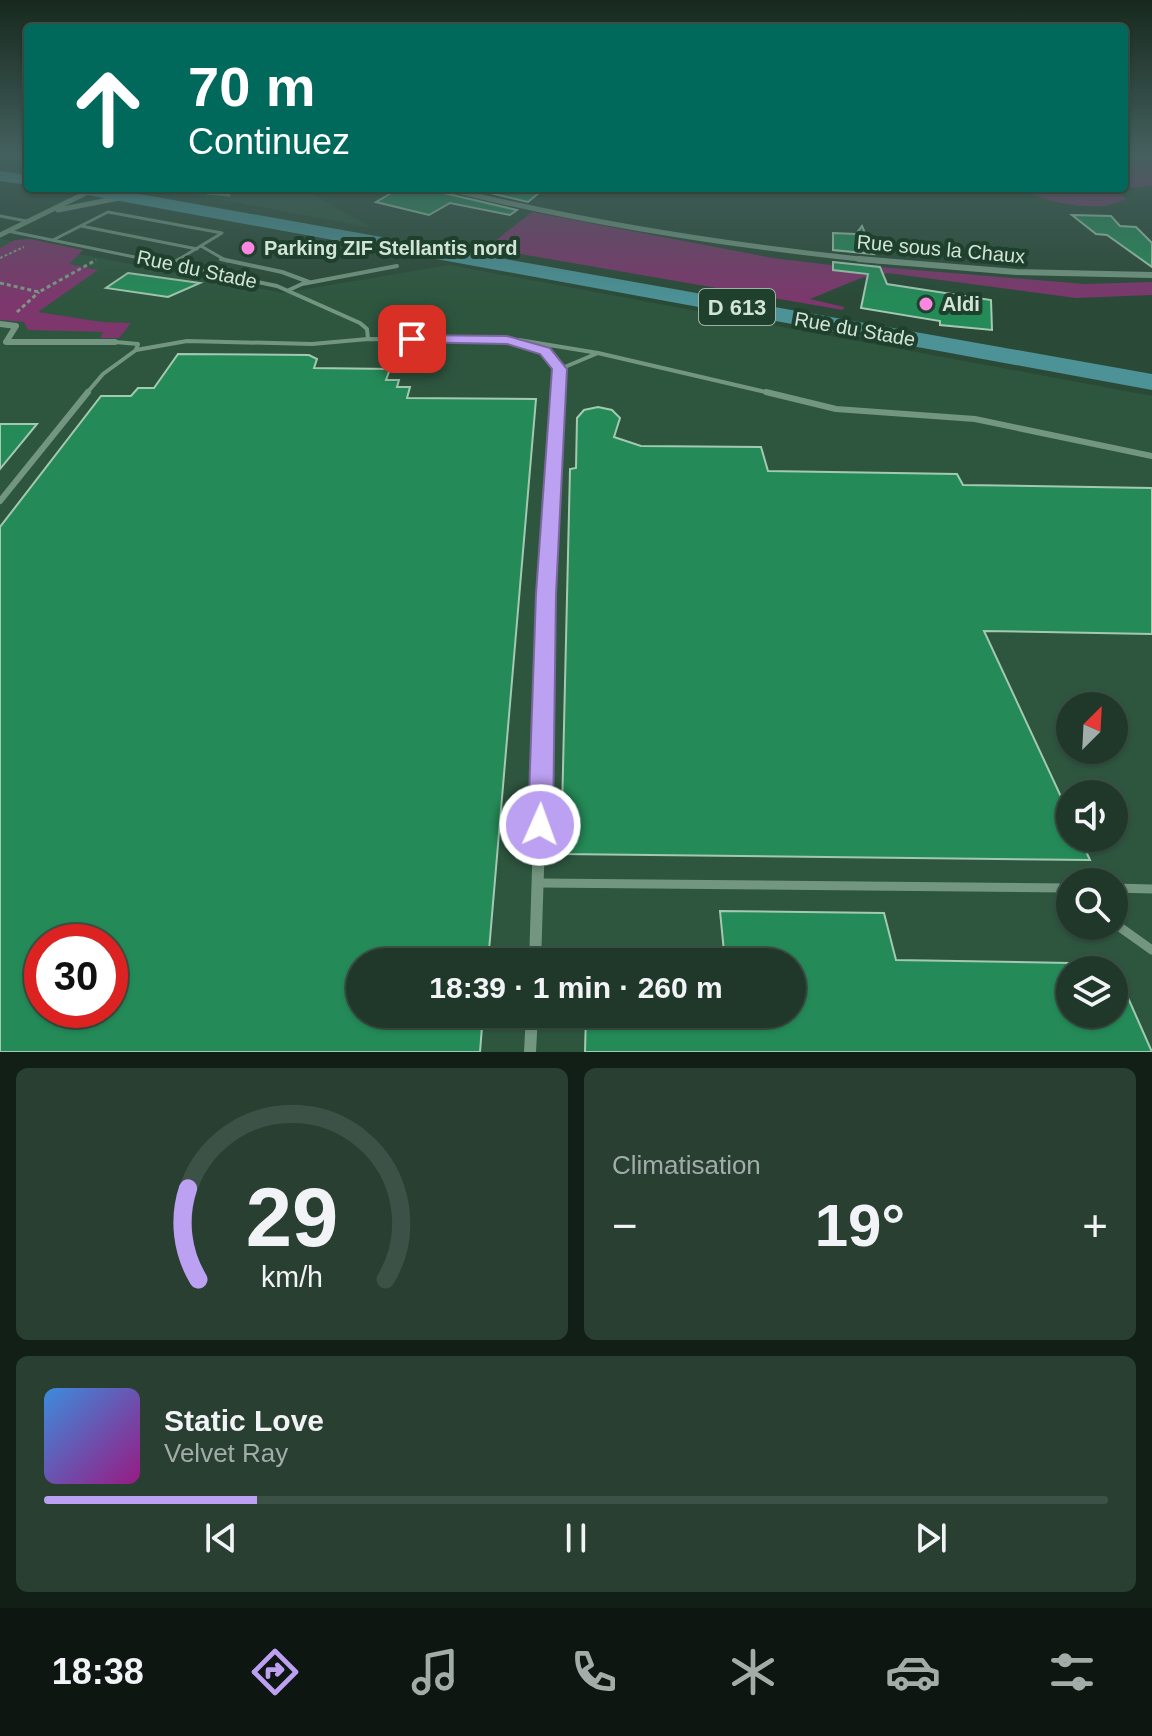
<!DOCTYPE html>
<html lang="fr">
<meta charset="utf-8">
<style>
:root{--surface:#203829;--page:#283f31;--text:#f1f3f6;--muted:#a2aca8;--line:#3d5246;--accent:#bca0f2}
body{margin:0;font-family:Arial,sans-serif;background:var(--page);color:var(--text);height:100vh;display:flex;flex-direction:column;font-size:30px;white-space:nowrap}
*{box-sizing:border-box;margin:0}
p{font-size:26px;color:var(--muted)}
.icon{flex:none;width:44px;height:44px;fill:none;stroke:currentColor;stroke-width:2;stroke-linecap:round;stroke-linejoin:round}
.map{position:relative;height:1052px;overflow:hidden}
.side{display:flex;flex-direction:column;gap:16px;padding:16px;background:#121f17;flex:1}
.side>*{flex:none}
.guide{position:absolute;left:24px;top:24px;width:1104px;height:168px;border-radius:8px;box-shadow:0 2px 6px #0004,0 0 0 2px var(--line);background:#00695c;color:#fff;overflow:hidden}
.needle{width:52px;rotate:24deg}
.buttons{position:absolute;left:1056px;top:692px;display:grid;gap:16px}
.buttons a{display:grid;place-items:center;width:72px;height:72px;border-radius:50%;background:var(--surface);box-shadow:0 2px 6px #0004,0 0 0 2px var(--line);font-size:40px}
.speed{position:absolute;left:24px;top:924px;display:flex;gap:16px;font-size:40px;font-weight:700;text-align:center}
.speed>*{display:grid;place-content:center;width:104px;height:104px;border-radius:50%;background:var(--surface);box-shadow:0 2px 6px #0004,0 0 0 2px var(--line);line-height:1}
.speed .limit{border:12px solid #d22;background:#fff;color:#111}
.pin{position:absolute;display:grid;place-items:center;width:68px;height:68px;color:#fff;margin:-34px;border-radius:16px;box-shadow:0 4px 12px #0006}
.me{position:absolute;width:88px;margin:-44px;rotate:2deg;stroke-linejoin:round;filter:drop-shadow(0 0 6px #0008)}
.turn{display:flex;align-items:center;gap:28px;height:168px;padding:0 32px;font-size:36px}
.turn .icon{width:104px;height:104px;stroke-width:2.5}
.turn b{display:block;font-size:56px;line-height:68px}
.big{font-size:60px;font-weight:800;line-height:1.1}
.side .widget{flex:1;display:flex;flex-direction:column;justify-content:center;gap:12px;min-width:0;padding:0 28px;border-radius:12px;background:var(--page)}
.side .dial{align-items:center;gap:0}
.dial svg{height:208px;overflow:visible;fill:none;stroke:var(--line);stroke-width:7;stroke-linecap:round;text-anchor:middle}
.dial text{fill:var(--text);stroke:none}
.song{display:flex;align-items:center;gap:24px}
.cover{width:96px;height:96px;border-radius:12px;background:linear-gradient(135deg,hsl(210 70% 55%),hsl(310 70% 35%))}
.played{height:8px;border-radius:4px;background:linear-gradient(90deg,var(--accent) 20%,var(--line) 20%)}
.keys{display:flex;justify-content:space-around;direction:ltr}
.heat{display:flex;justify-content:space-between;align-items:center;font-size:44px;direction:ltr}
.side .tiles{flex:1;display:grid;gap:16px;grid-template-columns:1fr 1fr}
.widget:last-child{grid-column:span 2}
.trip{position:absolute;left:346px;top:948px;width:460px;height:80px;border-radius:40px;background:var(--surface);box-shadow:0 2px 6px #0004,0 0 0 2px var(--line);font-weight:800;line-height:80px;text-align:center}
.tabs{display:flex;height:128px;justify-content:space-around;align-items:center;background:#0d1610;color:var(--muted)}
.tabs .icon{width:56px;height:56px}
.tabs .selected{color:var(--accent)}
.tabs b{font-size:36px;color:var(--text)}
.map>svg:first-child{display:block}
.built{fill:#2e563f;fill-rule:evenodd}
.green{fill:#7d376d}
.building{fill:#248b58;stroke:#a4c9b1;stroke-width:2;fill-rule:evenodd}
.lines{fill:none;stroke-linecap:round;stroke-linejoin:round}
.path-far1{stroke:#7e9888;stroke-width:2;stroke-dasharray:3 2;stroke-linecap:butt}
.path{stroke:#7e9888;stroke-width:3;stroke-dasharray:4 3;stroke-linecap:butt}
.lane-far4{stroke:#739680;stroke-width:3}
.lane-far3{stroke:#739680;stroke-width:4}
.lane-far2{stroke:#739680;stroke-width:6}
.lane-far1{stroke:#739680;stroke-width:7}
.lane{stroke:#739680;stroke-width:9}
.street-far3{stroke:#739680;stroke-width:5}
.street-far2{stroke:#739680;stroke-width:6}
.street-far1{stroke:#739680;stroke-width:9}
.street{stroke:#739680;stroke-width:12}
.primary{fill:#4c9297;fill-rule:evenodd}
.route{fill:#bca0f2;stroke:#7a689d;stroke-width:2}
.poi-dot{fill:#fd86e1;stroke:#1f402d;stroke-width:3}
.labels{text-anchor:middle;stroke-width:8;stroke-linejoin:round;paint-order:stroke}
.far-poi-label{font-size:20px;font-weight:bold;fill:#d1e4d7;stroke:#1f402d;text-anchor:start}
.far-street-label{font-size:20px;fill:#d1e4d7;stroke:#1f402d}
.shield{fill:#1f402d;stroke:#9cb3a4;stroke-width:2}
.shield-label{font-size:22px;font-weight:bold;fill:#d1e4d7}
</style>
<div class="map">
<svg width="1152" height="1052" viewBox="0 0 1152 1052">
<rect width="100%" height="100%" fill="#2a4a37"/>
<!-- built -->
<g class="built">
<polygon points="178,188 302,188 372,228 191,194"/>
<path d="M0,239l283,54 167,-28 702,131v656h-1152zM1070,706h44v44h-44zM1070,794h44v44h-44zM1070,882h44v44h-44zM42,942h68v68h-68zM360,962h432v52h-432zM1070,970h44v44h-44z"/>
</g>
<!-- green -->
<g class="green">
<path d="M1124,155h28v31l-35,3 9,10c-8,3 -16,7 -24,7 -20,2 -65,-5 -80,-18h102z"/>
<polygon points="532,212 773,258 872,270 880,267 1085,284 1152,282 1152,295 1076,298 888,273 861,278 810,299 844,307 843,310 486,248"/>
<polygon points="30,239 83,250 69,264 98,270 38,312 102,322 131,323 119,338 100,338 103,332 28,330 24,322 0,320 0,248 15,240"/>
</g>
<!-- building -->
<g class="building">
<polygon points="400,188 440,188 444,193 517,210 510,215 450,203 429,215 376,202"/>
<polygon points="469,188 521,188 540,192 528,202"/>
<polygon points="1072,215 1111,216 1120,226 1136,227 1152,243 1152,267 1107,235 1096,234"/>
<polygon points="862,226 874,254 833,250 833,233 856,234"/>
<polygon points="833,262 880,267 887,284 991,300 992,330 940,325 940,321 861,308 868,274 833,270"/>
<polygon points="128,273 200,283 168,297 106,288"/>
<path d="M178,354l131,1 8,4 -3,9 76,1 -4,11h13l-2,7h13l-3,11 129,1 -48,563h-128v52h123l-3,38h-480v-525l101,-131h30l7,-8h16zM42,942h68v68h-68z"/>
<polygon points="598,407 612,410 620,418 614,437 641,446 761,447 768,471 957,474 963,485 1152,488 1152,634 984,631 1070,816 1070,838 1080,838 1090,860 561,854 570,469 576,468 577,418 584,410"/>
<polygon points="0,424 37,424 0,469"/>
<polygon points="720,911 884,913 896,960 1070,963 1070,1014 1114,1014 1114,966 1152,1052 585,1052 586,1014 792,1014 792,962 725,962"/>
</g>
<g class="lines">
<!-- path-far1 -->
<polyline class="path-far1" points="0,258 24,247"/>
<!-- path -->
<g class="path">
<polyline points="0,283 39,292 96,260"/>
<polyline points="17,312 39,292"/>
</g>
<!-- lane-far4 -->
<g class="lane-far4">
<polyline points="196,188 207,193 229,195"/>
<polyline points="0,216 26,221"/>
<polyline points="81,226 197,249"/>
<polyline points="8,231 154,261"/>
<polyline points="53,240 108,212 222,233 176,261"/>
<polyline points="201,246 227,261"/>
</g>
<!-- lane-far3 -->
<g class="lane-far3">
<polyline points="144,259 277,286 360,323 367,329 368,339"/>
<polyline points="221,259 282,272 309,282"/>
<polyline points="173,263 180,259"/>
<polyline points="289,290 302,284 397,266"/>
<polyline points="519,340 598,353"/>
<polyline points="115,342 138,344 136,350"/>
<polyline points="560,369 598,353 774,394"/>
<polyline points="86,394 103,374 136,350 187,341 312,344 368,339 507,340 545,351 560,369 558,394"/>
</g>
<!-- lane-far2 -->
<g class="lane-far2">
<polyline points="766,392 836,409 975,419 1152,456"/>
<polyline points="0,501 88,392"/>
<polyline points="548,564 559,392"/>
</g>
<!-- lane-far1 -->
<polyline class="lane-far1" points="546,594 548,562"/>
<!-- lane -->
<g class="lane">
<polyline points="539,883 1070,888"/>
<polyline points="1114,888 1152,889"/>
<polyline points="1114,923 1152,950"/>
</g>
<!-- street-far3 -->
<g class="street-far3">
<path d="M445,188c143,36 287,58 434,73"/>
<polyline points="58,210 119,198"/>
<polyline points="0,235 90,191"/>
</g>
<!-- street-far2 -->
<g class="street-far2">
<polyline points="859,259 1016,272 1152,275"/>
<polyline points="0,324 16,326 6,342 115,342"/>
</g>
<!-- street-far1 -->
<polyline class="street-far1" points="540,780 546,594"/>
<!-- street -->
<g class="street">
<polyline points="535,962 541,778"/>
<polyline points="530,1052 532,1014"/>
</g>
<!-- primary -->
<g class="primary">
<polygon points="0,171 28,175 28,185 0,181"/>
<polygon points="67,188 106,188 1152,374 1152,390 76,193"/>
</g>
</g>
<!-- sky -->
<linearGradient id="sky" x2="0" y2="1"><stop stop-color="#17291e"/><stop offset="0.51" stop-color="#44605e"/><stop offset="1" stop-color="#44605e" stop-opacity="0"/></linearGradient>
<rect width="1152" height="302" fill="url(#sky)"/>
<!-- route -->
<polygon class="route" points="412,335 507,336 550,348 567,369 556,594 553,825 549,834 540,838 531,834 528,825 536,594 552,369 540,354 507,344 407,342 407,336"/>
<!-- markers -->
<g class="poi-dot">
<circle cx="248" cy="248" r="8"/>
<circle cx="926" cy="304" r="8"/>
</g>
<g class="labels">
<!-- far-poi labels -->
<g class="far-poi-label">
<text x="264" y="255">Parking ZIF Stellantis nord</text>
<text x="942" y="311">Aldi</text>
</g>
<!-- far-street labels -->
<g class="far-street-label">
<text transform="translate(941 249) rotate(5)" y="7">Rue sous la Chaux</text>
<text transform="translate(197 269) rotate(12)" y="7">Rue du Stade</text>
<text transform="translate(855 329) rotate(10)" y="7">Rue du Stade</text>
</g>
<!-- shield labels -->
<rect class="shield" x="699" y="289" width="76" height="36" rx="6"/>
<g class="shield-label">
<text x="737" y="315">D 613</text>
</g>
</g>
</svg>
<div class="buttons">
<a><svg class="needle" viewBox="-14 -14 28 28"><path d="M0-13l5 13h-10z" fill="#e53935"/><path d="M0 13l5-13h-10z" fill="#a2aca8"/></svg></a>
<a><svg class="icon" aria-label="sound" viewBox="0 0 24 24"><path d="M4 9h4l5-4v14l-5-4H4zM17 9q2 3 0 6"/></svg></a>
<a><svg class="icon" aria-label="search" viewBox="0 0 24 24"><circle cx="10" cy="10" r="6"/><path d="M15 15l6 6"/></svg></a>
<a><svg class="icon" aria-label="layers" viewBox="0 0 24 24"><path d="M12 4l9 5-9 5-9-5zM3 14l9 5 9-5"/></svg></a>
</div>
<div class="speed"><div class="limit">30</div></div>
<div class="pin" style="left:412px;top:339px;background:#d93025"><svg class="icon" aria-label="arrive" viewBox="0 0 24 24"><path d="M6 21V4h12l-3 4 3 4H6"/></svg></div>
<svg class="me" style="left:540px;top:825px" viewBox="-20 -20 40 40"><circle r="17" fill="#bca0f2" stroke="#fff" stroke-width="3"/><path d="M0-11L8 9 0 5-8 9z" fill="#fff"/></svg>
<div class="trip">18:39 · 1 min · 260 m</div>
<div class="guide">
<div class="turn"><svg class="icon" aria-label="ahead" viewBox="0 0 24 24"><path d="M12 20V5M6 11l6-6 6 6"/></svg><div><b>70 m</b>Continuez</div></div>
</div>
</div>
<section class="side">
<div class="tiles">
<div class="widget dial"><svg viewBox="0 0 100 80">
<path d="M14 69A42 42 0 1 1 86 69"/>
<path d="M14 69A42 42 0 0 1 10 34" stroke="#bca0f2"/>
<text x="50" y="56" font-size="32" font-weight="700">29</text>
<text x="50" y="72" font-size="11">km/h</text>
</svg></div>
<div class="widget"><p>Climatisation</p>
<div class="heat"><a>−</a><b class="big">19°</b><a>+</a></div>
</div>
<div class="widget">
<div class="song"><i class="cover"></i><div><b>Static Love</b><p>Velvet Ray</p></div></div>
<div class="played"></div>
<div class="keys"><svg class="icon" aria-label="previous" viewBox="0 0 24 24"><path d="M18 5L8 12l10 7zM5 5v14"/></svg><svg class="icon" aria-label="pause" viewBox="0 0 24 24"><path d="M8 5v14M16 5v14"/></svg><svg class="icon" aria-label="next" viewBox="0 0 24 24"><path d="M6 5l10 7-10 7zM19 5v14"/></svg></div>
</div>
</div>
</section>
<nav class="tabs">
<b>18:38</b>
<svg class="icon selected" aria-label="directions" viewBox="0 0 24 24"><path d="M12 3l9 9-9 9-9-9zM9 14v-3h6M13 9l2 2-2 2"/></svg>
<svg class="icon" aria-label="music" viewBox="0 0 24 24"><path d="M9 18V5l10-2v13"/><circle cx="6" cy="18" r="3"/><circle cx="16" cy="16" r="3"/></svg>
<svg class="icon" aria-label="phone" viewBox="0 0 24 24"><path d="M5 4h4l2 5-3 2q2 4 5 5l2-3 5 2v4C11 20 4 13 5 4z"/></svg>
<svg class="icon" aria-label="climate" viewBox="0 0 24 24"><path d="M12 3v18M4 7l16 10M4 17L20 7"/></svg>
<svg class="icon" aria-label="car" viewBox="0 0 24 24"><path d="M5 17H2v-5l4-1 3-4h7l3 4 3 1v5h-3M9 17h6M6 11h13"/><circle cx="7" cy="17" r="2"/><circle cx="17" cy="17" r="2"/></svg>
<svg class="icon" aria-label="filters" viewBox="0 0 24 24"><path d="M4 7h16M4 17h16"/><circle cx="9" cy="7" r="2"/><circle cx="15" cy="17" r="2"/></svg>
</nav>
